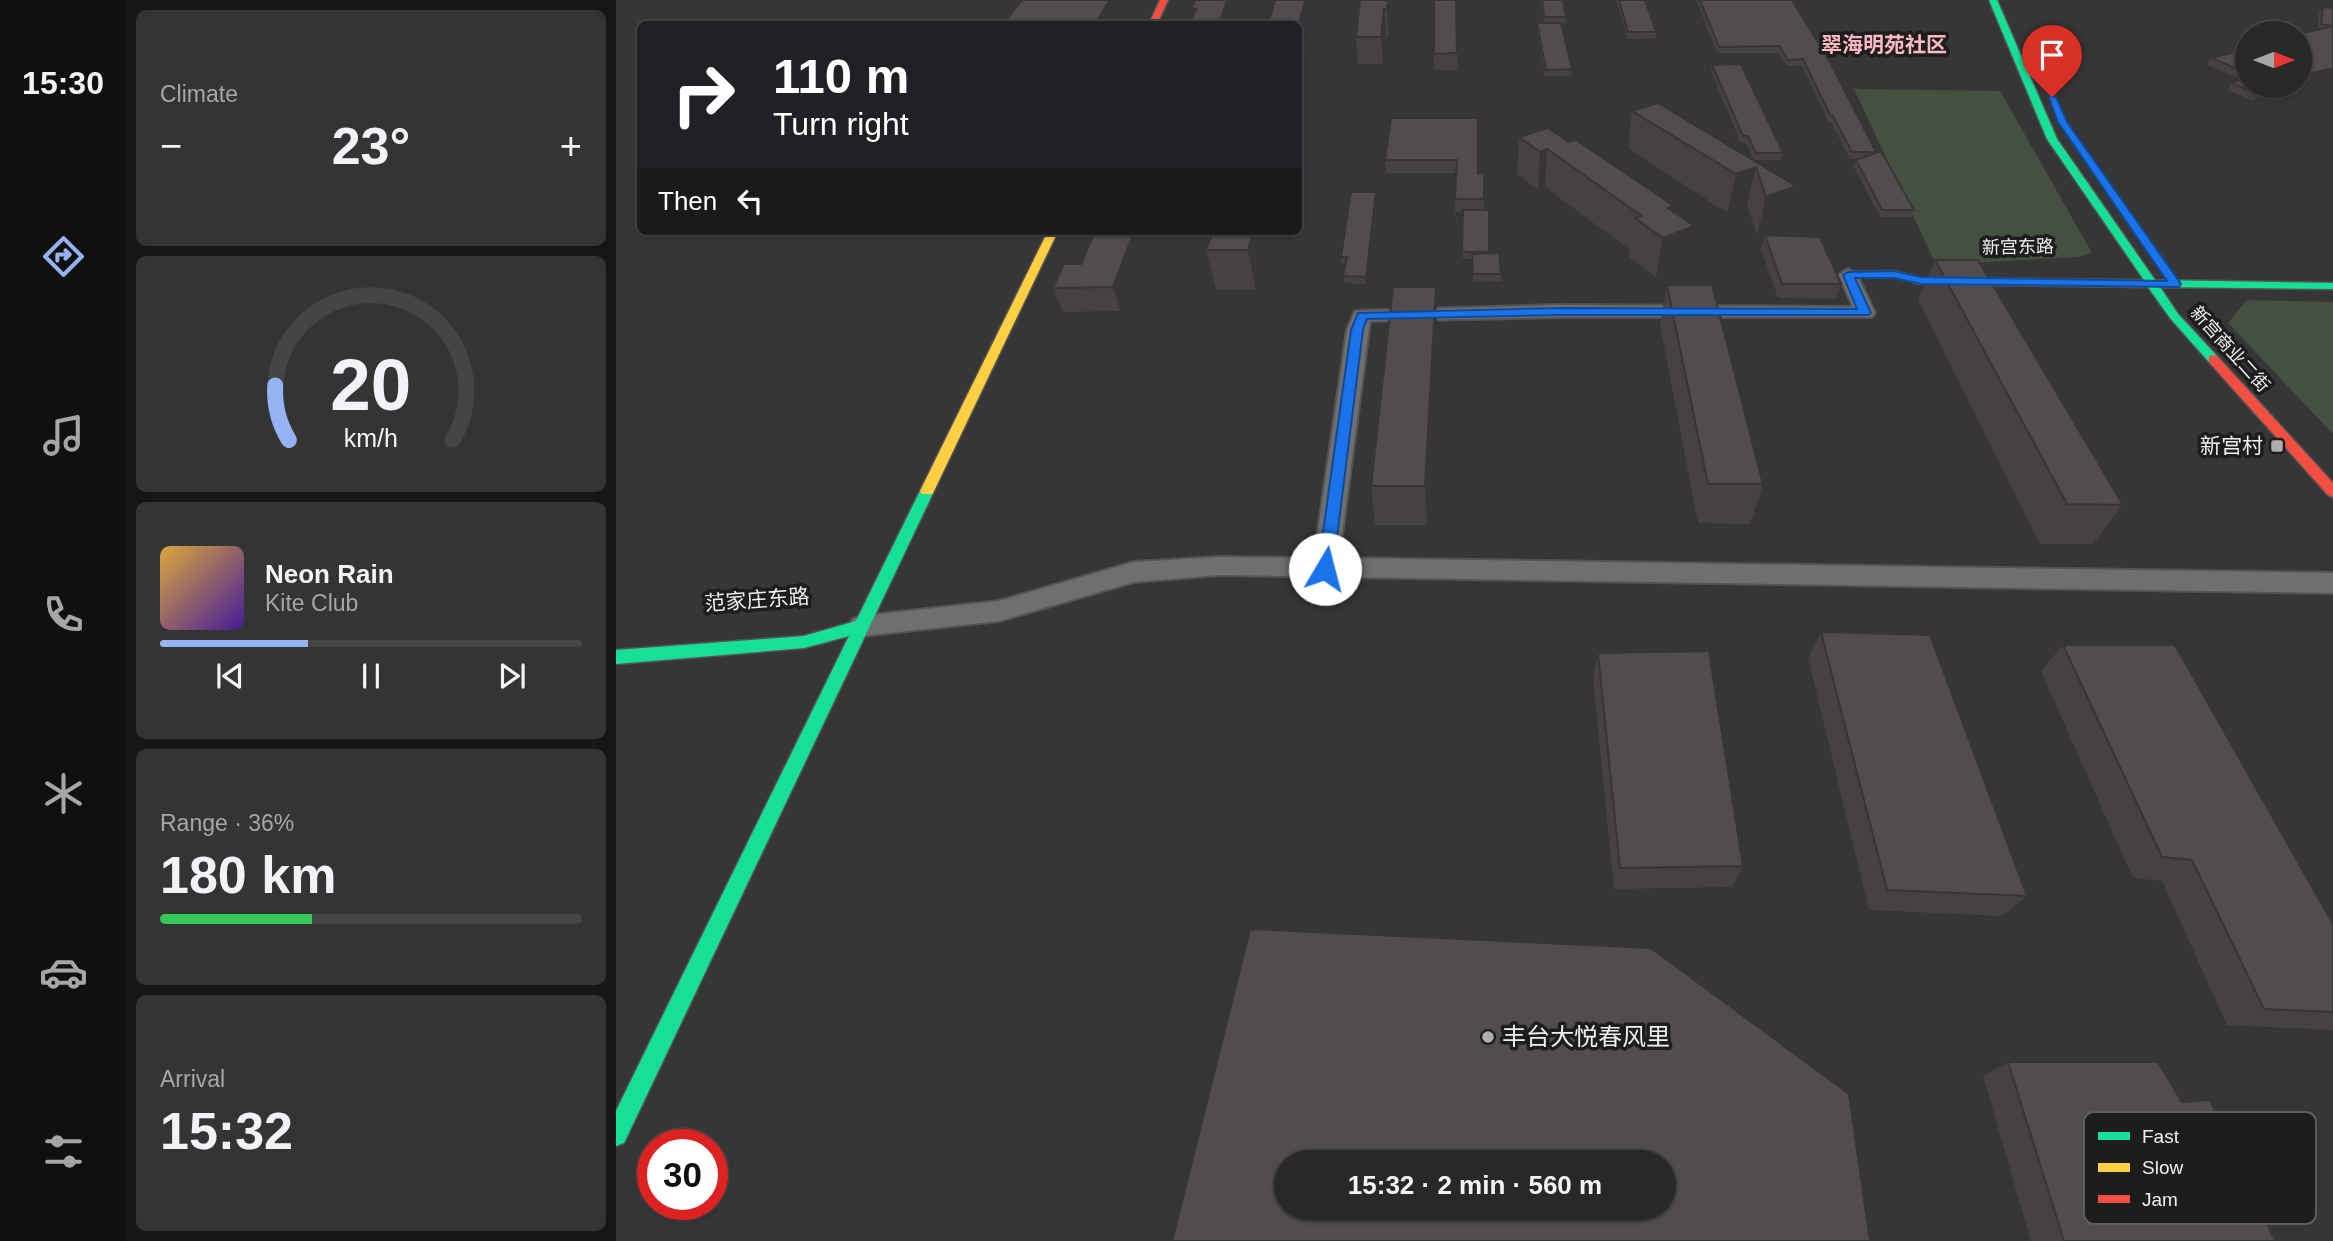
<!DOCTYPE html>
<meta charset="utf-8">
<style>
:root{--surface:#292829;--page:#353435;--text:#f1f3f6;--muted:#a5a6a8;--line:#454446;--accent:#95b2f1}
body{margin:0;font-family:Arial,"Noto Sans SC",sans-serif;background:var(--page);color:var(--text);height:100vh;display:flex;flex-direction:column;font-size:26px;white-space:nowrap}
*{box-sizing:border-box;margin:0}
p{font-size:23px;color:var(--muted)}
.icon{flex:none;width:38px;height:38px;fill:none;stroke:currentColor;stroke-width:2;stroke-linecap:round;stroke-linejoin:round}
.map{position:relative;flex:1;overflow:hidden}
.details{display:flex;flex-direction:column;gap:10px;padding:10px;background:#171617;width:490px}
.details>*{flex:none}
.banner{position:absolute;left:21px;top:21px;width:665px;height:214px;border-radius:10px;box-shadow:0 2px 5px #0004,0 0 0 2px var(--line);background:#202124;color:#fff;overflow:hidden}
.needle{width:46px;rotate:90deg}
.tools{position:absolute;left:1619px;top:21px;display:grid;gap:14px}
.tools a{display:grid;place-items:center;width:77px;height:77px;border-radius:50%;background:var(--surface);box-shadow:0 2px 5px #0004,0 0 0 2px var(--line);font-size:35px}
.speed{position:absolute;left:21px;top:1129px;display:flex;gap:14px;font-size:35px;font-weight:700;text-align:center}
.speed>*{display:grid;place-content:center;width:91px;height:91px;border-radius:50%;background:var(--surface);box-shadow:0 2px 5px #0004,0 0 0 2px var(--line);line-height:1}
.speed .limit{border:10px solid #d22;background:#fff;color:#111}
.pin{position:absolute;display:grid;place-items:center;width:60px;height:60px;color:#fff;margin:-72px -30px;border-radius:50% 50% 50% 0;rotate:-45deg;box-shadow:0 0 7px #0007}
.pin .icon{rotate:45deg}
.me{position:absolute;width:77px;margin:-38px;rotate:8deg;stroke-linejoin:round;filter:drop-shadow(0 0 5px #0008)}
.turn{display:flex;align-items:center;gap:24px;height:147px;padding:0 21px;font-size:32px}
.turn .icon{width:91px;height:91px;stroke-width:2.5}
.turn b{display:block;font-size:49px;line-height:60px}
.then{display:flex;align-items:center;height:66px;padding:0 21px;background:#0003;gap:14px;font-size:26px}
.big{font-size:52px;font-weight:700;line-height:1.1}
.details .card{flex:1;display:flex;flex-direction:column;justify-content:center;gap:10px;min-width:0;padding:0 24px;border-radius:10px;background:var(--page)}
.details .dial{align-items:center;gap:0}
.dial svg{height:182px;overflow:visible;fill:none;stroke:var(--line);stroke-width:7;stroke-linecap:round;text-anchor:middle}
.dial text{fill:var(--text);stroke:none}
.song{display:flex;align-items:center;gap:21px}
.cover{width:84px;height:84px;border-radius:10px;background:linear-gradient(135deg,hsl(40 70% 55%),hsl(260 70% 35%))}
.played{height:7px;border-radius:4px;background:linear-gradient(90deg,var(--accent) 35%,var(--line) 35%)}
.keys{display:flex;justify-content:space-around;direction:ltr}
.heat{display:flex;justify-content:space-between;align-items:center;font-size:38px;direction:ltr}
.charge{height:10px;border-radius:5px;background:linear-gradient(90deg,#34c759 36%,var(--line) 0)}
.trip{position:absolute;left:658px;top:1150px;width:402px;height:70px;border-radius:35px;background:var(--surface);box-shadow:0 2px 5px #0004,0 0 0 2px var(--line);font-weight:700;line-height:70px;text-align:center}
main{display:flex;flex:1;min-height:0}
.tabs{display:flex;flex-direction:column;width:126px;justify-content:space-around;align-items:center;background:#101010;color:var(--muted)}
.tabs .icon{width:49px;height:49px}
.tabs .on{color:var(--accent)}
.tabs b{font-size:32px;color:var(--text)}
.map>svg:first-child{display:block}
.green{fill:#455041}
.lines{fill:none;stroke-linecap:round;stroke-linejoin:round}
.street-casing{stroke:#555455;stroke-width:4}
.fast-casing{stroke:#555455;stroke-width:3}
.slow-casing{stroke:#555455;stroke-width:3}
.jam-casing{stroke:#555455;stroke-width:3}
.street{fill:#706f70;fill-rule:evenodd}
.fast{fill:#16e098;fill-rule:evenodd}
.slow{fill:#ffcf43;fill-rule:evenodd}
.jam{fill:#f24e42;fill-rule:evenodd}
.wall{fill:#454144}
.shaded-wall{fill:#383537}
.building{fill:#504c4f;stroke:#383537;stroke-width:2;fill-rule:evenodd}
.route{fill:#1a73e8;stroke:#114b97;stroke-width:2}
.poi-dot{fill:#afaeaf;stroke:#1e1d1e;stroke-width:2.5}
.labels{text-anchor:middle;stroke-width:7;stroke-linejoin:round;paint-order:stroke}
.far-street-label{font-size:18px;fill:#f0eeef;stroke:#1e1d1e}
.far-quarter-label{font-size:21px;font-weight:bold;fill:#fdb9c3;stroke:#1e1d1e}
.poi-label{font-size:21px;fill:#f0eeef;stroke:#1e1d1e;text-anchor:end}
.street-label{font-size:21px;fill:#f0eeef;stroke:#1e1d1e}
.near-poi-label{font-size:24px;fill:#f0eeef;stroke:#1e1d1e;text-anchor:start}
.key{fill:#1e1d1e;stroke:#5d5c5d;stroke-width:2}
.key-label{font-size:19px;fill:#f0eeef}
</style>
<main>
<nav class="tabs">
<b>15:30</b>
<svg class="icon on" aria-label="directions" viewBox="0 0 24 24"><path d="M12 3l9 9-9 9-9-9zM9 14v-3h6M13 9l2 2-2 2"/></svg>
<svg class="icon" aria-label="music" viewBox="0 0 24 24"><path d="M9 18V5l10-2v13"/><circle cx="6" cy="18" r="3"/><circle cx="16" cy="16" r="3"/></svg>
<svg class="icon" aria-label="phone" viewBox="0 0 24 24"><path d="M5 4h4l2 5-3 2q2 4 5 5l2-3 5 2v4C11 20 4 13 5 4z"/></svg>
<svg class="icon" aria-label="climate" viewBox="0 0 24 24"><path d="M12 3v18M4 7l16 10M4 17L20 7"/></svg>
<svg class="icon" aria-label="car" viewBox="0 0 24 24"><path d="M5 17H2v-5l4-1 3-4h7l3 4 3 1v5h-3M9 17h6M6 11h13"/><circle cx="7" cy="17" r="2"/><circle cx="17" cy="17" r="2"/></svg>
<svg class="icon" aria-label="filters" viewBox="0 0 24 24"><path d="M4 7h16M4 17h16"/><circle cx="9" cy="7" r="2"/><circle cx="15" cy="17" r="2"/></svg>
</nav>
<section class="details">
<div class="card"><p>Climate</p>
<div class="heat"><a>−</a><b class="big">23°</b><a>+</a></div>
</div>
<div class="card dial"><svg viewBox="0 0 100 80">
<path d="M14 69A42 42 0 1 1 86 69"/>
<path d="M14 69A42 42 0 0 1 8 45" stroke="#95b2f1"/>
<text x="50" y="56" font-size="32" font-weight="700">20</text>
<text x="50" y="72" font-size="11">km/h</text>
</svg></div>
<div class="card">
<div class="song"><i class="cover"></i><div><b>Neon Rain</b><p>Kite Club</p></div></div>
<div class="played"></div>
<div class="keys"><svg class="icon" aria-label="previous" viewBox="0 0 24 24"><path d="M18 5L8 12l10 7zM5 5v14"/></svg><svg class="icon" aria-label="pause" viewBox="0 0 24 24"><path d="M8 5v14M16 5v14"/></svg><svg class="icon" aria-label="next" viewBox="0 0 24 24"><path d="M6 5l10 7-10 7zM19 5v14"/></svg></div>
</div>
<div class="card"><p>Range · 36%</p><b class="big">180 km</b><div class="charge"></div></div>
<div class="card"><p>Arrival</p><b class="big">15:32</b></div>
</section>
<div class="map">
<svg width="1717" height="1241" viewBox="0 0 1717 1241">
<rect width="100%" height="100%" fill="#373637"/>
<!-- green -->
<g class="green">
<polygon points="1238,89 1384,91 1476,253 1462,257 1320,265"/>
<polygon points="1631,300 1717,302 1717,434 1612,323"/>
</g>
<g class="lines">
<!-- street casing -->
<g class="street-casing">
<polygon id="street" points="1232,269 1241,275 1259,313 1256,317 943,317 754,321 723,558 1717,573 1717,593 603,575 518,582 383,621 246,636 237,633 233,626 237,619 246,616 383,601 518,562 603,557 698,558 731,330 739,311 943,305 1237,307 1223,275"/>
</g>
<!-- fast casing -->
<g class="fast-casing">
<g id="fast">
<polygon points="1373,0 1381,0 1441,139 1539,280 1717,283 1717,289 1544,287 1562,314 1601,356 1601,362 1593,362 1554,318 1532,287 1305,284 1278,277 1228,277 1226,275 1232,272 1278,271 1305,278 1528,280 1431,139"/>
<polygon points="311,486 318,491 8,1143 0,1146 0,1111 233,636 188,648 0,664 0,650 188,636 240,621 304,491"/>
</g>
</g>
<!-- slow casing -->
<g class="slow-casing">
<polygon id="slow" points="432,231 442,231 318,491 316,494 306,494 304,491"/>
</g>
<!-- jam casing -->
<g class="jam-casing">
<g id="jam">
<polygon points="544,0 552,0 541,24 533,24"/>
<polygon points="1597,355 1601,356 1717,483 1717,497 1712,495 1593,362 1593,356"/>
</g>
</g>
<!-- street -->
<use href="#street" class="street"/>
<!-- fast -->
<use href="#fast" class="fast"/>
<!-- slow -->
<use href="#slow" class="slow"/>
<!-- jam -->
<use href="#jam" class="jam"/>
</g>
<!-- wall -->
<g class="wall">
<polygon points="700,0 689,56 682,56 682,24 654,24 653,21"/>
<polygon points="744,0 775,0 773,36 770,36 767,64 742,64 740,37"/>
<polygon points="840,0 842,70 818,70 818,54"/>
<polygon points="924,0 947,0 950,17 950,23 945,23 956,69 955,76 929,76 921,30 921,23 928,23"/>
<polygon points="1000,0 1029,0 1040,32 1040,38 1012,39"/>
<polygon points="1080,0 1176,0 1260,152 1298,210 1295,217 1264,217 1238,167 1240,160 1242,159 1234,159 1215,122 1213,122 1186,66 1171,66 1162,53 1101,53"/>
<polygon points="1707,7 1717,8 1717,73 1684,82 1684,34 1701,30 1703,13"/>
<polygon points="1631,49 1631,86 1675,86 1638,101 1612,90 1616,83 1625,79 1591,65 1595,58"/>
<polygon points="1096,65 1167,153 1165,160 1138,160 1130,143 1125,143 1095,71"/>
<polygon points="1016,111 1180,186 1170,224 1141,235 1131,205 1111,213 1012,148"/>
<polygon points="775,118 862,174 868,172 868,210 873,210 873,253 885,274 885,281 857,282 856,259 847,259 847,212 839,212 840,173 770,173 769,160"/>
<polygon points="932,128 1057,211 1071,265 1040,277 1013,257 1014,250 929,187 922,190 901,174 903,137"/>
<polygon points="761,199 750,284 728,283 727,276 729,264 726,264 725,257"/>
<polygon points="479,231 505,311 447,312 437,288 465,264"/>
<polygon points="590,231 647,231 642,249 645,266 640,290 600,290 590,250 593,243"/>
<polygon points="1149,235 1225,284 1220,299 1162,298 1145,249"/>
<polygon points="1319,260 1507,505 1477,544 1424,544 1302,299"/>
<polygon points="1051,285 1147,484 1134,524 1082,523 1044,325"/>
<polygon points="821,327 811,525 759,525 755,486"/>
<polygon points="1205,632 1411,896 1386,916 1253,910 1192,658"/>
<polygon points="1447,645 1717,924 1717,1030 1611,1025 1546,881 1517,878 1425,671"/>
<polygon points="982,653 1127,866 1116,887 998,889 977,678"/>
<polygon points="1392,1062 1566,1102 1659,1241 1415,1241 1367,1076"/>
</g>
<!-- shaded-wall -->
<g class="shaded-wall">
<polygon points="494,0 499,0 485,24 479,24"/>
<polygon points="611,0 626,0 618,24 603,24"/>
<polygon points="689,0 700,0 689,56 684,21"/>
<polygon points="772,0 775,0 773,36 771,9"/>
<polygon points="768,9 770,36 767,64 765,37"/>
<polygon points="1717,68 1717,73 1684,82 1684,77 1692,74"/>
<polygon points="1663,86 1675,86 1638,101 1642,95"/>
<polygon points="931,149 929,187 922,190 924,152"/>
<polygon points="1140,167 1131,205 1111,213 1120,174"/>
<polygon points="1180,186 1170,224 1141,235 1150,197"/>
<polygon points="760,192 761,199 750,284 750,277"/>
<polygon points="1058,206 1053,236 1078,226 1071,265 1040,277 1052,208"/>
<polygon points="518,231 534,231 505,311 497,287"/>
<polygon points="631,231 647,231 642,249 645,266 640,290 632,250"/>
<polygon points="820,287 821,327 811,525 809,486"/>
</g>
<!-- building -->
<g class="building">
<polygon points="406,0 494,0 479,24 395,24 397,23 388,23"/>
<polygon points="579,0 611,0 603,24 573,24 580,9 575,9"/>
<polygon points="659,0 689,0 684,21 653,21"/>
<polygon points="744,0 772,0 771,9 768,9 765,37 740,37"/>
<polygon points="818,0 840,0 841,53 818,54"/>
<polygon points="926,0 947,0 950,17 928,17"/>
<polygon points="1003,0 1029,0 1040,32 1012,32"/>
<polygon points="1084,0 1176,0 1215,64 1260,152 1236,152 1217,116 1214,115 1187,59 1172,60 1163,46 1103,47"/>
<polygon points="1707,7 1717,8 1717,68 1692,74 1684,77 1684,34 1716,26 1705,24"/>
<polygon points="921,23 945,23 956,69 930,70"/>
<polygon points="1631,49 1631,73 1595,58"/>
<polygon points="1125,64 1167,153 1140,153 1132,136 1127,136 1096,65"/>
<polygon points="1631,76 1631,86 1663,86 1642,95 1616,83"/>
<polygon points="1042,103 1180,186 1150,197 1140,167 1120,174 1016,111"/>
<polygon points="775,118 862,118 862,174 868,172 868,199 839,199 841,160 769,160"/>
<polygon points="932,128 953,142 960,140 1058,206 1052,208 1078,226 1047,238 1019,218 1026,216 931,149 924,152 903,137"/>
<polygon points="1265,151 1298,210 1266,210 1240,160"/>
<polygon points="735,192 760,192 750,277 727,276 731,257 725,257"/>
<polygon points="847,210 873,210 873,252 846,252"/>
<polygon points="479,231 518,231 497,287 437,288 448,264 465,264"/>
<polygon points="597,231 637,231 632,250 590,250"/>
<polygon points="1149,235 1204,237 1225,284 1166,284"/>
<polygon points="883,253 885,274 857,274 856,254"/>
<polygon points="1319,260 1362,260 1507,505 1451,504"/>
<polygon points="1051,285 1096,285 1147,484 1092,484"/>
<polygon points="777,287 820,287 809,486 755,486"/>
<polygon points="1205,632 1314,635 1411,896 1271,890"/>
<polygon points="1447,645 1559,645 1717,924 1717,1012 1648,1009 1576,860 1546,857"/>
<polygon points="1093,651 1127,866 1004,868 982,653"/>
<path d="M634,929l401,19 198,146 21,147h-698zM670,1162h378v46h-378z"/>
<polygon points="1392,1062 1542,1062 1566,1102 1594,1100 1659,1241 1448,1241"/>
</g>
<!-- route -->
<polygon class="route" points="1432,95 1440,97 1451,122 1565,284 1563,287 1305,284 1278,278 1239,278 1255,313 1253,315 943,315 751,319 747,330 717,569 709,575 704,573 702,569 735,330 742,313 943,308 1241,309 1227,275 1232,272 1278,271 1305,277 1551,281 1442,122"/>
<!-- markers -->
<g class="poi-dot">
<rect x="1654" y="439" width="14" height="14" rx="3.5"/>
<circle cx="872" cy="1037" r="7"/>
</g>
<g class="labels">
<!-- far-street labels -->
<g class="far-street-label">
<text transform="translate(1402 247) rotate(-1)" y="6">新宫东路</text>
<text transform="translate(1614 349) rotate(48)" y="6">新宫商业二街</text>
</g>
<!-- far-quarter labels -->
<g class="far-quarter-label">
<text x="1268" y="52">翠海明苑社区</text>
</g>
<!-- poi labels -->
<g class="poi-label">
<text x="1647" y="453">新宫村</text>
</g>
<!-- street labels -->
<g class="street-label">
<text transform="translate(141 600) rotate(-4)" y="7">范家庄东路</text>
</g>
<!-- near-poi labels -->
<g class="near-poi-label">
<text x="886" y="1045">丰台大悦春风里</text>
</g>
</g>
<!-- legend -->
<rect x="1468" y="1112" width="232" height="112" rx="10" class="key"/>
<rect x="1482" y="1132" width="32" height="8" fill="#16e098"/>
<rect x="1482" y="1163" width="32" height="9" fill="#ffcf43"/>
<rect x="1482" y="1195" width="32" height="8" fill="#f24e42"/>
<g class="key-label">
<text x="1526" y="1143">Fast</text>
<text x="1526" y="1174">Slow</text>
<text x="1526" y="1206">Jam</text>
</g>
</svg>
<div class="tools">
<a><svg class="needle" viewBox="-14 -14 28 28"><path d="M0-13l5 13h-10z" fill="#e53935"/><path d="M0 13l5-13h-10z" fill="#a5a6a8"/></svg></a>
</div>
<div class="speed"><div class="limit">30</div></div>
<div class="pin" style="left:1436px;top:97px;background:#d93025"><svg class="icon" aria-label="arrive" viewBox="0 0 24 24"><path d="M6 21V4h12l-3 4 3 4H6"/></svg></div>
<svg class="me" style="left:709px;top:569px" viewBox="-20 -20 40 40"><circle r="19" fill="#fff"/><path d="M0-13L10 11 0 6-10 11z" fill="#1a73e8"/></svg>
<div class="trip">15:32 · 2 min · 560 m</div>
<div class="banner">
<div class="turn"><svg class="icon" aria-label="right" viewBox="0 0 24 24"><path d="M7 20v-9h11M14 6l5 5-5 5"/></svg><div><b>110 m</b>Turn right</div></div>
<div class="then">Then<svg class="icon" aria-label="left" viewBox="0 0 24 24"><path d="M17 20v-9H6M10 6l-5 5 5 5"/></svg></div>
</div>
</div>
</main>
